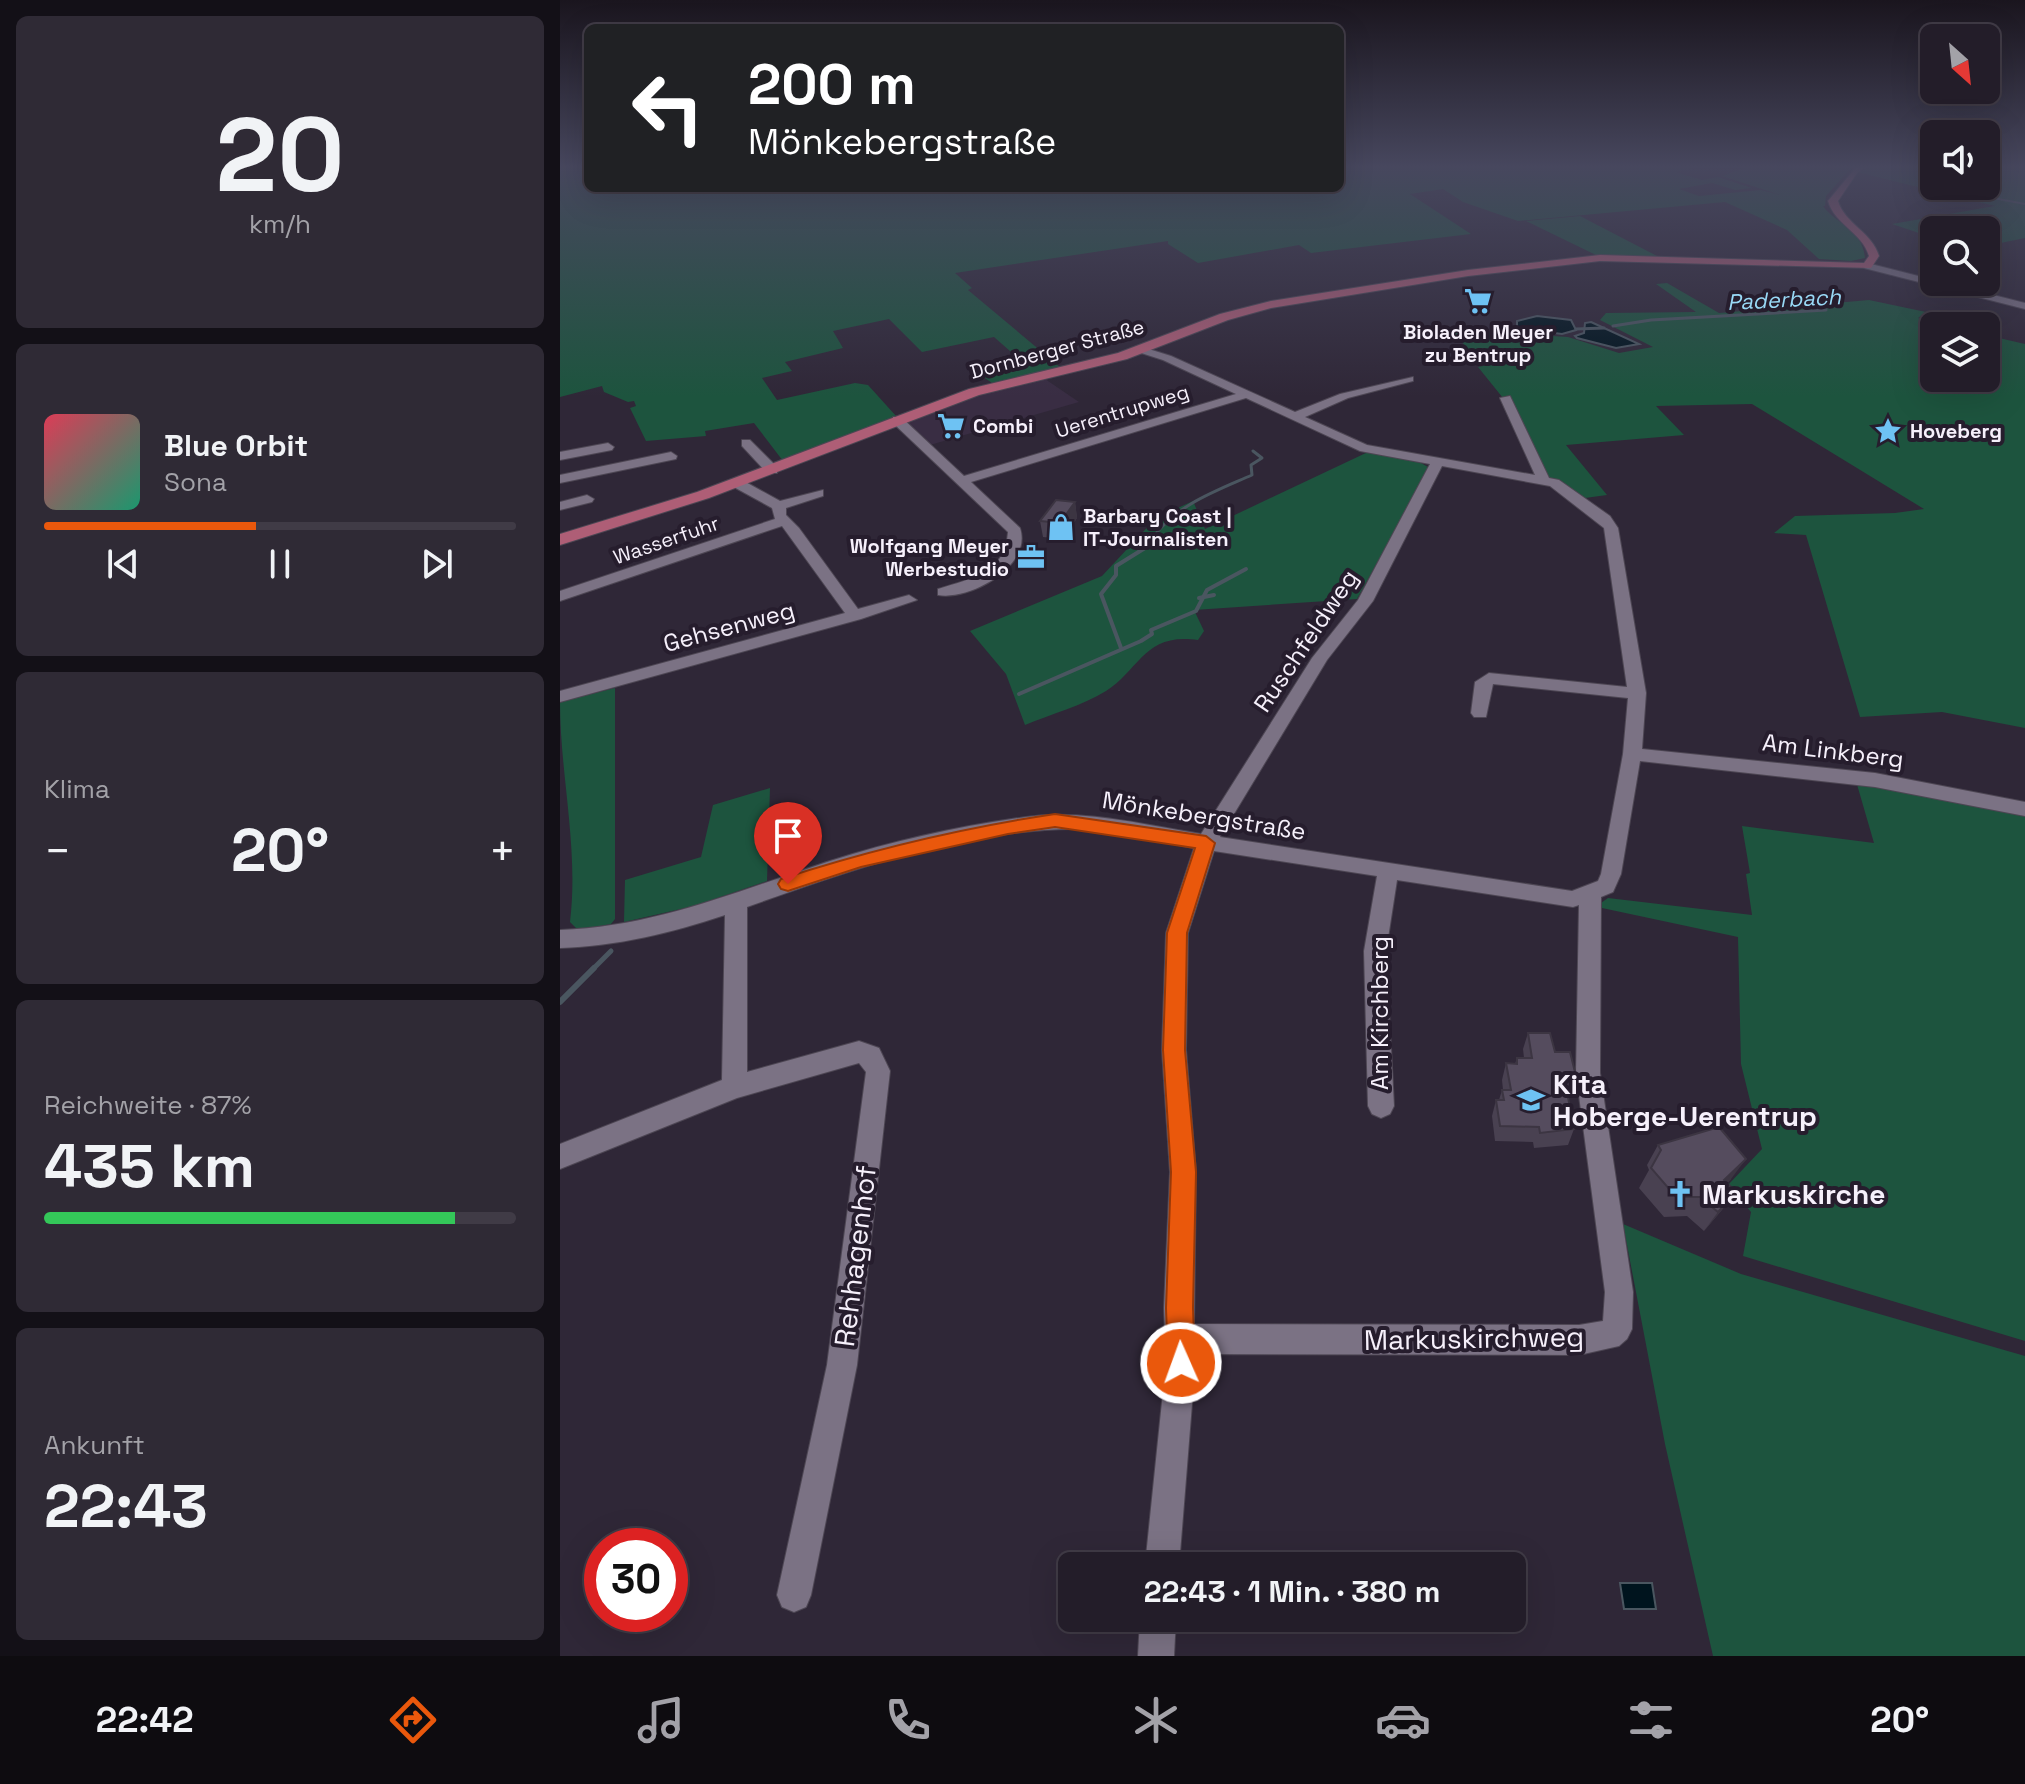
<!DOCTYPE html>
<html lang="de">
<meta charset="utf-8">
<style>
:root{--surface:#231d29;--page:#2f2a35;--text:#f1f3f6;--muted:#a3a2a8;--line:#403b46;--accent:#ea580c}
body{margin:0;font-family:"Space Grotesk",sans-serif;background:var(--page);color:var(--text);height:100vh;display:flex;flex-direction:column;font-size:30px;white-space:nowrap}
*{box-sizing:border-box;margin:0}
p{font-size:26px;color:var(--muted)}
.icon{flex:none;width:44px;height:44px;fill:none;stroke:currentColor;stroke-width:2;stroke-linecap:round;stroke-linejoin:round}
.map{position:relative;flex:1;overflow:hidden}
.sheet{display:flex;flex-direction:column;gap:16px;padding:16px;background:#131017;width:560px}
.sheet>*{flex:none}
.top-card{position:absolute;left:24px;top:24px;width:760px;height:168px;border-radius:12px;box-shadow:0 8px 32px #0002,0 0 0 2px var(--line);background:#202124;color:#fff;overflow:hidden}
.needle{width:52px;rotate:153deg}
.controls{position:absolute;left:1360px;top:24px;display:grid;gap:16px}
.controls a{display:grid;place-items:center;width:80px;height:80px;border-radius:12px;background:var(--surface);box-shadow:0 8px 32px #0002,0 0 0 2px var(--line);font-size:40px}
.speed{position:absolute;left:24px;top:1528px;display:flex;gap:16px;font-size:40px;font-weight:700;text-align:center}
.speed>*{display:grid;place-content:center;width:104px;height:104px;border-radius:50%;background:var(--surface);box-shadow:0 8px 32px #0002,0 0 0 2px var(--line);line-height:1}
.speed .limit{border:12px solid #d22;background:#fff;color:#111}
.pin{position:absolute;display:grid;place-items:center;width:68px;height:68px;color:#fff;margin:-82px -34px;border-radius:50% 50% 50% 0;rotate:-45deg;box-shadow:0 0 8px #0007}
.pin .icon{rotate:45deg}
.me{position:absolute;width:88px;margin:-44px;rotate:358deg;stroke-linejoin:round;filter:drop-shadow(0 0 6px #0008)}
.turn{display:flex;align-items:center;gap:28px;height:168px;padding:0 32px;font-size:36px}
.turn .icon{width:104px;height:104px;stroke-width:2.5}
.turn b{display:block;font-size:56px;line-height:68px}
.big{font-size:60px;font-weight:600;line-height:1.1}
.sheet .widget{flex:1;display:flex;flex-direction:column;justify-content:center;gap:12px;min-width:0;padding:0 28px;border-radius:12px;background:var(--page)}
.sheet .dial{align-items:center;gap:0}
.dial b{font-size:104px;line-height:1}
.song{display:flex;align-items:center;gap:24px}
.cover{width:96px;height:96px;border-radius:12px;background:linear-gradient(135deg,hsl(350 70% 55%),hsl(160 70% 35%))}
.played{height:8px;border-radius:4px;background:linear-gradient(90deg,var(--accent) 45%,var(--line) 45%)}
.keys{display:flex;justify-content:space-around;direction:ltr}
.heat{display:flex;justify-content:space-between;align-items:center;font-size:44px;direction:ltr}
.charge{height:12px;border-radius:6px;background:linear-gradient(90deg,#34c759 87%,var(--line) 0)}
.trip{position:absolute;left:498px;top:1552px;width:468px;height:80px;border-radius:12px;background:var(--surface);box-shadow:0 8px 32px #0002,0 0 0 2px var(--line);font-weight:600;line-height:80px;text-align:center}
.tabs{display:flex;height:128px;justify-content:space-around;align-items:center;background:#0e0c10;color:var(--muted)}
.tabs .icon{width:56px;height:56px}
.tabs .selected{color:var(--accent)}
.tabs b{font-size:36px;color:var(--text)}
main{display:flex;flex:1;min-height:0}
.map>svg:first-child{display:block}
.built{fill:#392d43}
.green{fill:#1d543e}
.water{fill:#00141e;stroke:#4a5660;stroke-width:2}
.lines{fill:none;stroke-linecap:round;stroke-linejoin:round}
.stream-far4{stroke:#4a5660;stroke-width:2}
.stream-far3{stroke:#4a5660;stroke-width:3}
.stream-far2{stroke:#4a5660;stroke-width:4}
.stream-far1{stroke:#4a5660;stroke-width:5}
.stream{stroke:#4a5660;stroke-width:6}
.minor-casing{stroke:#4d4653;stroke-width:2}
.major-casing{stroke:#4d4653;stroke-width:2}
.minor{fill:#7b7284;fill-rule:evenodd}
.major{fill:#ae5e76;fill-rule:evenodd}
.wall{fill:#494151}
.shaded-wall{fill:#3c3542}
.building{fill:#554c5e;stroke:#3c3542;stroke-width:2}
.route{fill:#ea580c;stroke:#983908;stroke-width:2}
.labels{text-anchor:middle;stroke-width:8;stroke-linejoin:round;paint-order:stroke}
.far-poi-label{font-size:20px;font-weight:bold;fill:#f6f0fb;stroke:#261d2d;text-anchor:start}
.far-street-label{font-size:20px;fill:#f6f0fb;stroke:#261d2d}
.far-water-label{font-size:22px;font-style:italic;fill:#99d9f6;stroke:#261d2d}
.street-label{font-size:24px;fill:#f6f0fb;stroke:#261d2d}
.near-poi-label{font-size:28px;font-weight:bold;fill:#f6f0fb;stroke:#261d2d;text-anchor:start}
.near-street-label{font-size:28px;fill:#f6f0fb;stroke:#261d2d}
</style>
<main>
<section class="sheet">
<div class="widget dial"><b>20</b><p>km/h</p></div>
<div class="widget">
<div class="song"><i class="cover"></i><div><b>Blue Orbit</b><p>Sona</p></div></div>
<div class="played"></div>
<div class="keys"><svg class="icon" aria-label="previous" viewBox="0 0 24 24"><path d="M18 5L8 12l10 7zM5 5v14"/></svg><svg class="icon" aria-label="pause" viewBox="0 0 24 24"><path d="M8 5v14M16 5v14"/></svg><svg class="icon" aria-label="next" viewBox="0 0 24 24"><path d="M6 5l10 7-10 7zM19 5v14"/></svg></div>
</div>
<div class="widget"><p>Klima</p>
<div class="heat"><a>−</a><b class="big">20°</b><a>+</a></div>
</div>
<div class="widget"><p>Reichweite · 87%</p><b class="big">435 km</b><div class="charge"></div></div>
<div class="widget"><p>Ankunft</p><b class="big">22:43</b></div>
</section>
<div class="map">
<svg width="1465" height="1656" viewBox="0 0 1465 1656">
<rect width="100%" height="100%" fill="#2f2737"/>
<!-- built -->
<polygon class="built" points="485,379 519,402 370,445 343,422 429,392"/>
<!-- green -->
<g class="green">
<path d="M0,166h28v22h752v-22h363l-27,6 26,8 16,-3 34,11 -17,2 -23,-7 -33,6 20,7 62,-6 19,5 -58,-19 25,-9 -14,-1h120l-27,30 -1,10h-2c16,21 39,22 42,52l-14,3 -32,-2 -32,-29 -62,-28 -207,19 -55,-19 -20,-13 -33,5 61,40 -160,19 -12,-8 -101,18 -30,-19v-3l-213,32 17,15 -4,2 92,77 -68,16 -20,-14 46,-11 -24,-21 -72,15 -33,-33 -56,12 10,17 -58,14 7,9 -30,7 15,22 78,-17 13,2 28,31 -113,45 -29,-38 -49,8 1,5 -60,5 -16,-33 6,-2 -2,-5 -6,1 -24,-10 -2,-6 -42,11z"/>
<polygon points="1307,166 1374,167 1374,186 1426,186 1426,166 1465,166 1465,238 1426,246 1426,230 1374,230 1374,238 1332,224 1435,206 1297,172"/>
<polygon points="1020,216 1097,256 1038,256 966,221"/>
<polygon points="1107,283 1159,313 1309,300 1366,312 1358,318 1390,326 1374,326 1374,378 1426,378 1426,335 1465,344 1465,728 1382,712 1300,717 1246,535 1214,533 1235,516 1335,513 1364,509 1192,404 1096,406 1124,435 1006,445 1047,495 1025,498 988,477 947,397 943,398 918,367 923,366 891,330 1008,337 1059,353 1093,347 1040,320 1046,313 1136,312 1096,284"/>
<path d="M808,452l53,11 7,4v4l-71,128 -163,11 10,21 -6,9c-53,-8 -58,29 -92,51 -24,15 -55,23 -81,34l-19,-51 -36,-43 132,-55 54,-58 37,-17 12,28z"/>
<path d="M55,688v231l-4,5 -33,6 -8,-8c9,-74 -10,-147 -10,-220z"/>
<polygon points="1296,781 1465,813 1465,1341 1183,1256 1191,1212 1168,1185 1202,1149 1181,1064 1178,937 1042,908 1041,903 1048,898 1192,915 1186,874 1190,873 1182,826 1314,843"/>
<polygon points="210,788 207,881 134,906 64,922 65,880 141,857 153,805"/>
<polygon points="1063,1224 1181,1274 1465,1356 1465,1656 1153,1656 1105,1444"/>
</g>
<!-- water -->
<g class="water">
<polygon points="977,316 1011,320 1016,330 1002,334 957,328 957,321"/>
<polygon points="1031,322 1079,344 1056,348 1017,338 1015,336 1024,333 1025,323"/>
<polygon points="1060,1583 1092,1583 1096,1609 1064,1609"/>
</g>
<g class="lines">
<!-- stream-far4 -->
<polyline class="stream-far4" points="1407,193 1465,204"/>
<!-- stream-far3 -->
<g class="stream-far3">
<polyline points="1053,326 1091,320 1266,310"/>
<polyline points="1016,329 1044,328"/>
<path d="M593,537c25,-33 63,-46 99,-62l-1,-10 11,-7 -9,-7"/>
</g>
<!-- stream-far2 -->
<g class="stream-far2">
<polyline points="639,598 654,595"/>
<polyline points="561,648 541,594 556,575 556,566 585,548 595,535"/>
<polyline points="459,694 581,641 592,634 591,630 636,611 647,590 686,569"/>
</g>
<!-- stream-far1 -->
<polyline class="stream-far1" points="32,970 51,951"/>
<!-- stream -->
<polyline class="stream" points="0,1002 34,968"/>
<!-- minor casing -->
<g class="minor-casing">
<g id="minor">
<polygon points="1307,263 1465,303 1465,309 1304,268"/>
<path d="M579,346l32,10 124,56 45,-18 73,-17v4l-65,17 -43,19 62,28 168,30 -35,-77 10,-2 39,82 10,2 51,36 8,12 28,165 -4,56 233,24 150,29v14l-150,-29 -235,-26 -19,113 -8,18 -12,5 -1,176 33,219 -1,37 -5,10 -8,7 -40,9 -383,-1 -17,212h-34l21,-203 -2,-55 6,-136 -8,-122 4,-117 28,-85c-39,-7 -81,-19 -121,-19 -111,1 -223,41 -326,78v165l112,-31 20,7 11,23 -33,294 -46,230 -5,12 -12,5 -12,-5 -5,-12 50,-230 39,-293 -7,-9 -122,35 -177,71v-25l162,-64 3,-165c-54,18 -107,31 -165,33v-18c96,-3 180,-40 270,-69 63,-20 130,-35 196,-44 58,-8 118,8 175,17l111,-176 46,-58 72,-136 -70,-13 -114,-53 -275,84 49,46c13,39 -52,73 -82,67v-6c34,-11 67,-15 70,-57l-115,-109v-6h8l63,59 272,-82 -73,-34 -28,-9v-4zM882,466l108,20 54,42 23,159 -138,-14 -14,9 -4,31 3,4h12l7,-33 135,14 -5,56 -22,120 -3,7 -26,10 -352,-54 107,-177 46,-59zM654,851l163,25 -13,75 4,155 4,8 9,4 9,-4 4,-8 -8,-155 11,-71 176,27 6,-2 -3,168 29,219 -2,29 -24,4 -385,-1 2,-152 -10,-122 2,-117z"/>
<polygon points="182,440 190,440 217,467 217,473 207,473 182,446"/>
<polygon points="48,443 54,447 52,450 0,460 0,452"/>
<polygon points="111,452 117,456 116,459 0,483 0,475"/>
<polygon points="172,480 182,480 220,501 263,490 263,496 226,508 226,515 239,528 298,609 349,595 357,600 301,619 0,702 0,691 285,613 222,526 0,601 0,591 215,519 212,508 172,486"/>
<polygon points="27,495 34,499 32,502 0,510 0,502"/>
<polygon points="580,1618 616,1618 614,1656 578,1656"/>
</g>
</g>
<!-- major casing -->
<g class="major-casing">
<path id="major" d="M1297,166h9l-9,7 -19,28c7,23 34,31 41,55l-8,12 -271,-7 -132,15 -197,32 -43,12 -101,39 -148,36 -270,103 -149,47v-11l137,-42 272,-103 149,-36 102,-39 51,-13 197,-31 132,-15 264,8 5,-7c-7,-24 -34,-31 -41,-55z"/>
</g>
<!-- minor -->
<use href="#minor" class="minor"/>
<!-- major -->
<use href="#major" class="major"/>
</g>
<!-- wall -->
<g class="wall">
<polygon points="515,502 517,518 503,539 483,537 480,521"/>
<polygon points="968,1033 995,1052 1016,1076 1009,1092 1007,1092 1014,1129 1008,1145 974,1148 973,1142 935,1141 932,1116 936,1100 939,1100 942,1090 943,1090 942,1080 946,1063 955,1064 957,1058 964,1058 963,1049"/>
<polygon points="1098,1145 1171,1179 1167,1183 1176,1192 1161,1211 1144,1231 1127,1216 1104,1217 1079,1188 1089,1170 1087,1165"/>
</g>
<!-- shaded-wall -->
<g class="shaded-wall">
<polygon points="515,502 517,518 503,539 500,523"/>
<polygon points="1186,1159 1171,1179 1150,1200 1164,1180"/>
<polygon points="1176,1192 1161,1211 1144,1231 1158,1212"/>
</g>
<!-- building -->
<g class="building">
<polygon points="496,500 515,502 500,523 480,521"/>
<polygon points="968,1033 990,1033 995,1052 1010,1052 1016,1076 1004,1076 1014,1129 980,1133 979,1127 940,1126 936,1100 944,1100 942,1090 951,1090 946,1063 957,1064 957,1058 972,1058"/>
<polygon points="1159,1127 1186,1159 1164,1180 1176,1192 1158,1212 1140,1197 1116,1197 1091,1168 1101,1150 1098,1145"/>
</g>
<!-- sky -->
<linearGradient id="sky" x2="0" y2="1"><stop stop-color="#1a151e"/><stop offset="0.42" stop-color="#47475e"/><stop offset="1" stop-color="#47475e" stop-opacity="0"/></linearGradient>
<rect width="1465" height="397" fill="url(#sky)"/>
<!-- route -->
<path class="route" d="M495,814l151,22 9,7 -28,90 -2,117 11,122 -3,136 2,55 -4,10 -10,4 -9,-4 -4,-10 -2,-55 5,-136 -8,-122 4,-117 28,-85 -140,-21 -47,7 -147,33 -73,24 -7,-2 -3,-5 3,-5c89,-29 181,-51 274,-65z"/>
<!-- icons -->
<defs>
<g id="supermarket-bare" transform="scale(2.16)"><path d="M-6-5.5h2.5l.6 2H6L4.5 2H-2.5L-4.4-4H-6ZM-1.5 3.2a1.3 1.3 0 1 0 .1 0ZM3 3.2a1.3 1.3 0 1 0 .1 0Z" fill="#6ec2f3" stroke="#261d2d" stroke-width="2.5" paint-order="stroke"/></g>
<g id="sight-bare" transform="scale(2.16)"><path d="M0-6L1.8-2.2L6-1.7L2.9 1.2L3.7 5.4L0 3.3L-3.7 5.4L-2.9 1.2L-6-1.7L-1.8-2.2Z" fill="#6ec2f3" stroke="#261d2d" stroke-width="2.5" paint-order="stroke"/></g>
<g id="shop-bare" transform="scale(2.16)"><path d="M-5-2.5h2.3a2.7 3.5 0 0 1 5.4 0H5L5.5 6h-11ZM-1.5-2.5h3a1.5 2.3 0 0 0-3 0Z" fill="#6ec2f3" stroke="#261d2d" stroke-width="2.5" paint-order="stroke"/></g>
<g id="office-bare" transform="scale(2.16)"><path d="M-6-3h4V-5.5h4V-3h4V5H-6ZM-1-4.5V-3h2v-1.5ZM-6 0V1H6V0Z" fill="#6ec2f3" stroke="#261d2d" stroke-width="2.5" paint-order="stroke"/></g>
<g id="school-bare" transform="scale(2.16)"><path d="M0-5L7-2L0 1L-7-2ZM-4 1L0 2.5L4 1V4Q0 6-4 4Z" fill="#6ec2f3" stroke="#261d2d" stroke-width="2.5" paint-order="stroke"/></g>
<g id="church-bare" transform="scale(2.16)"><path d="M-1.2-6h2.4v3.5h3.3v2.4h-3.3V6h-2.4V-.1h-3.3v-2.4h3.3Z" fill="#6ec2f3" stroke="#261d2d" stroke-width="2.5" paint-order="stroke"/></g>
</defs>
<g fill-rule="evenodd">
<use href="#supermarket-bare" x="918" y="301"/>
<use href="#supermarket-bare" x="391" y="426"/>
<use href="#sight-bare" x="1328" y="431"/>
<use href="#shop-bare" x="501" y="527"/>
<use href="#office-bare" x="471" y="557"/>
<use href="#school-bare" x="971" y="1100"/>
<use href="#church-bare" x="1120" y="1194"/>
</g>
<g class="labels">
<!-- far-poi labels -->
<g class="far-poi-label">
<text x="918" y="339" text-anchor="middle">Bioladen Meyer<tspan x="918" dy="23">zu Bentrup</tspan></text>
<text x="413" y="433">Combi</text>
<text x="1350" y="438">Hoveberg</text>
<text x="523" y="523">Barbary Coast |<tspan x="523" dy="23">IT-Journalisten</tspan></text>
<text x="449" y="553" text-anchor="end">Wolfgang Meyer<tspan x="449" dy="23">Werbestudio</tspan></text>
</g>
<!-- far-street labels -->
<g class="far-street-label">
<text transform="translate(497 349) rotate(-15)" y="7">Dornberger Straße</text>
<text transform="translate(562 411) rotate(-17)" y="7">Uerentrupweg</text>
<text transform="translate(106 540) rotate(-19)" y="7">Wasserfuhr</text>
</g>
<!-- far-water labels -->
<g class="far-water-label">
<text transform="translate(1224 299) rotate(-3)" y="8">Paderbach</text>
</g>
<!-- street labels -->
<g class="street-label">
<text transform="translate(169 627) rotate(-15)" y="8">Gehsenweg</text>
<text transform="translate(746 641) rotate(-56)" y="8">Ruschfeldweg</text>
<text transform="translate(1273 751) rotate(7)" y="8">Am Linkberg</text>
<text transform="translate(644 816) rotate(9)" y="8">Mönkebergstraße</text>
<text transform="translate(820 1013) rotate(-90)" y="8">Am Kirchberg</text>
</g>
<!-- near-poi labels -->
<g class="near-poi-label">
<text x="993" y="1094">Kita<tspan x="993" dy="32">Hoberge-Uerentrup</tspan></text>
<text x="1142" y="1204">Markuskirche</text>
</g>
<!-- near-street labels -->
<g class="near-street-label">
<text transform="translate(295 1256) rotate(-83)" y="10">Rehhagenhof</text>
<text transform="translate(914 1338) rotate(-1)" y="10">Markuskirchweg</text>
</g>
</g>
</svg>
<div class="controls">
<a><svg class="needle" viewBox="-14 -14 28 28"><path d="M0-13l5 13h-10z" fill="#e53935"/><path d="M0 13l5-13h-10z" fill="#a3a2a8"/></svg></a>
<a><svg class="icon" aria-label="sound" viewBox="0 0 24 24"><path d="M4 9h4l5-4v14l-5-4H4zM17 9q2 3 0 6"/></svg></a>
<a><svg class="icon" aria-label="search" viewBox="0 0 24 24"><circle cx="10" cy="10" r="6"/><path d="M15 15l6 6"/></svg></a>
<a><svg class="icon" aria-label="layers" viewBox="0 0 24 24"><path d="M12 4l9 5-9 5-9-5zM3 14l9 5 9-5"/></svg></a>
</div>
<div class="speed"><div class="limit">30</div></div>
<div class="pin" style="left:228px;top:884px;background:#d93025"><svg class="icon" aria-label="arrive" viewBox="0 0 24 24"><path d="M6 21V4h12l-3 4 3 4H6"/></svg></div>
<svg class="me" style="left:621px;top:1363px" viewBox="-20 -20 40 40"><circle r="17" fill="#ea580c" stroke="#fff" stroke-width="3"/><path d="M0-11L8 9 0 5-8 9z" fill="#fff"/></svg>
<div class="trip">22:43 · 1 Min. · 380 m</div>
<div class="top-card">
<div class="turn"><svg class="icon" aria-label="left" viewBox="0 0 24 24"><path d="M17 20v-9H6M10 6l-5 5 5 5"/></svg><div><b>200 m</b>Mönkebergstraße</div></div>
</div>
</div>
</main>
<nav class="tabs">
<b>22:42</b>
<svg class="icon selected" aria-label="directions" viewBox="0 0 24 24"><path d="M12 3l9 9-9 9-9-9zM9 14v-3h6M13 9l2 2-2 2"/></svg>
<svg class="icon" aria-label="music" viewBox="0 0 24 24"><path d="M9 18V5l10-2v13"/><circle cx="6" cy="18" r="3"/><circle cx="16" cy="16" r="3"/></svg>
<svg class="icon" aria-label="phone" viewBox="0 0 24 24"><path d="M5 4h4l2 5-3 2q2 4 5 5l2-3 5 2v4C11 20 4 13 5 4z"/></svg>
<svg class="icon" aria-label="climate" viewBox="0 0 24 24"><path d="M12 3v18M4 7l16 10M4 17L20 7"/></svg>
<svg class="icon" aria-label="car" viewBox="0 0 24 24"><path d="M5 17H2v-5l4-1 3-4h7l3 4 3 1v5h-3M9 17h6M6 11h13"/><circle cx="7" cy="17" r="2"/><circle cx="17" cy="17" r="2"/></svg>
<svg class="icon" aria-label="filters" viewBox="0 0 24 24"><path d="M4 7h16M4 17h16"/><circle cx="9" cy="7" r="2"/><circle cx="15" cy="17" r="2"/></svg>
<b>20°</b>
</nav>
